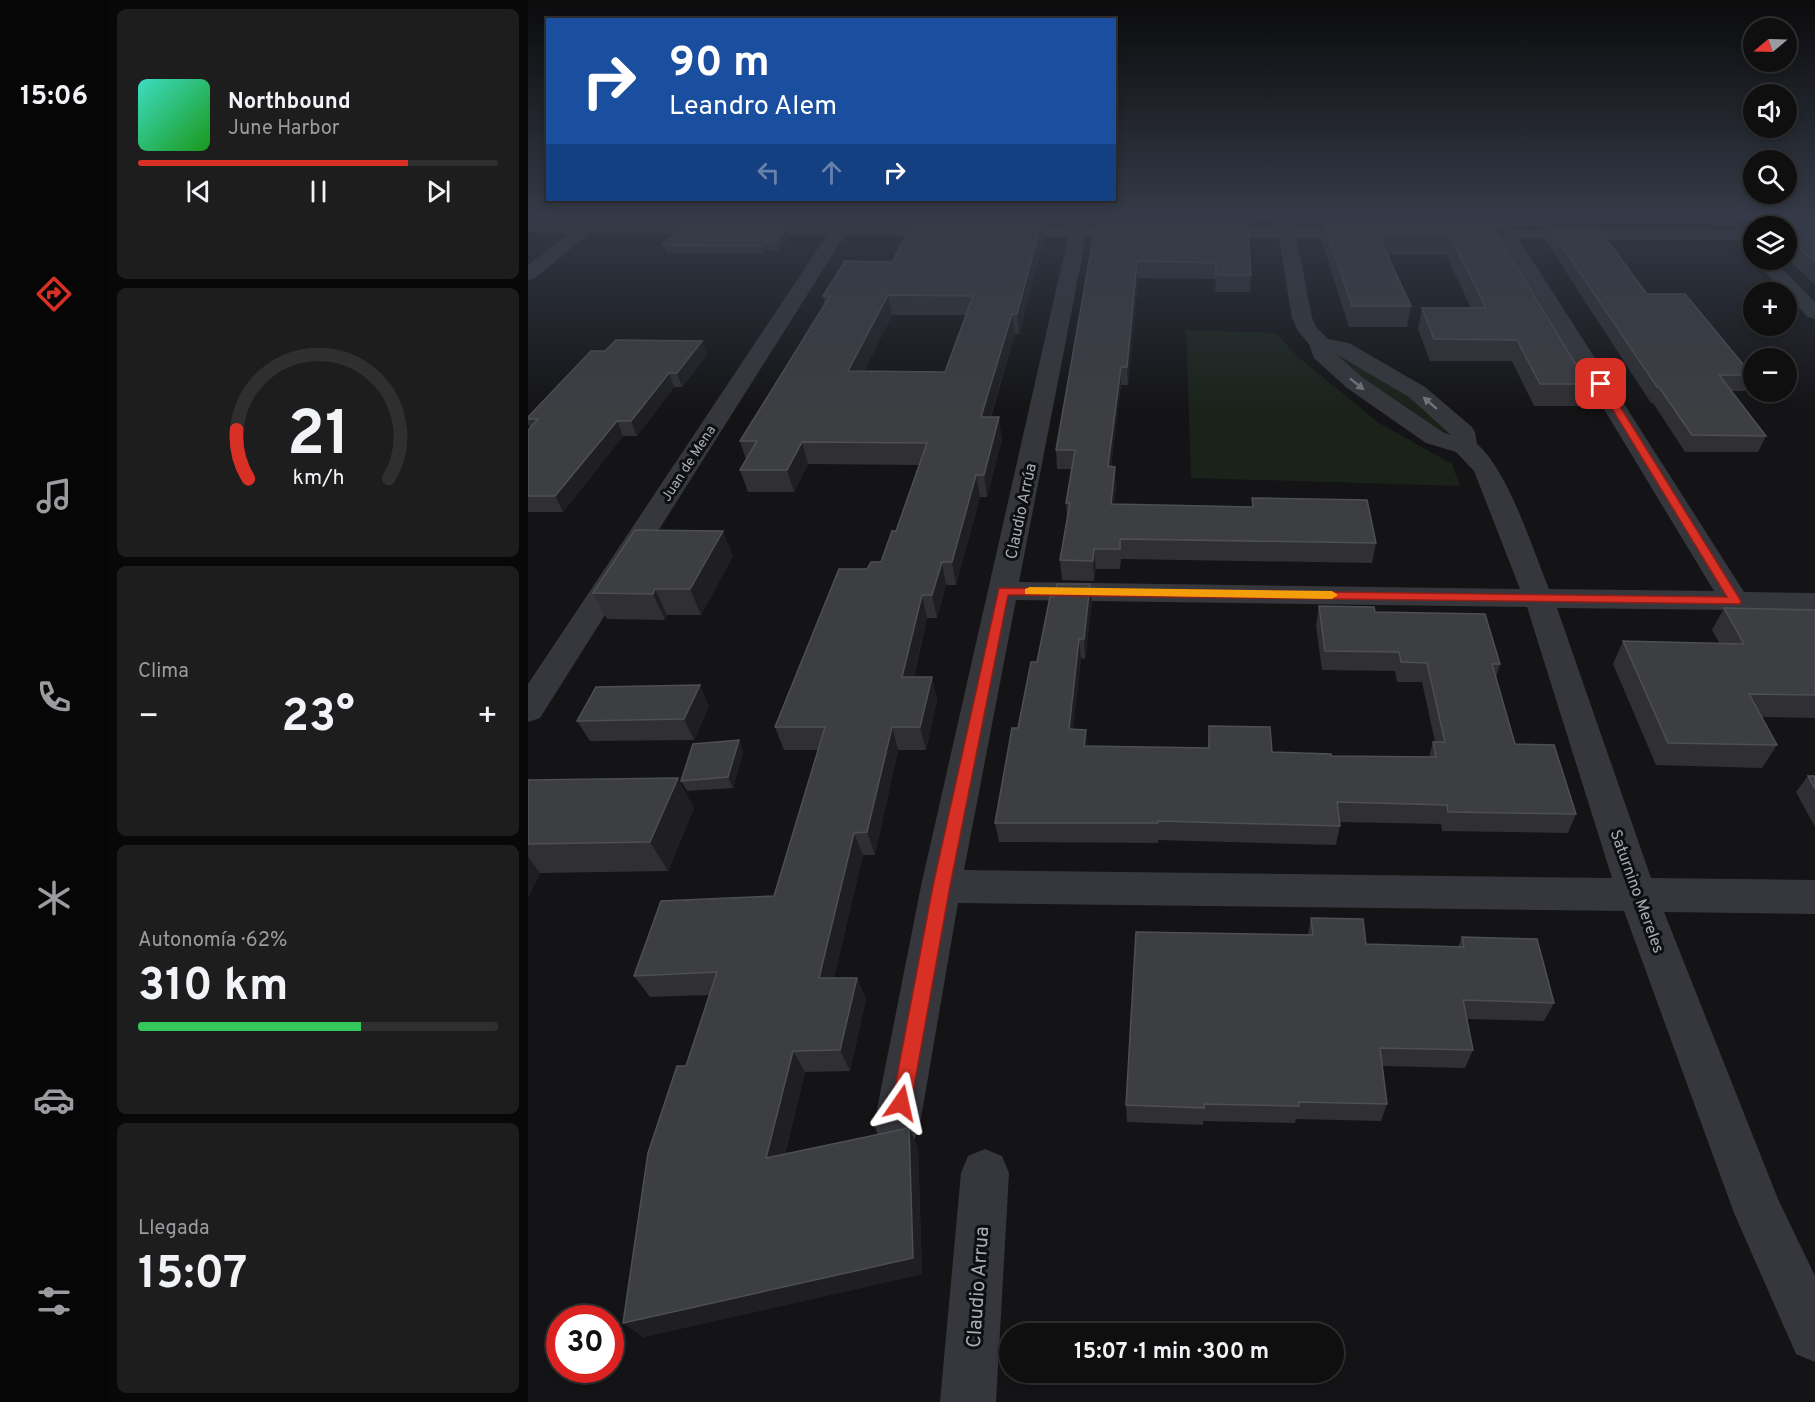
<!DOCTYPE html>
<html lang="es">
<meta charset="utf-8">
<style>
:root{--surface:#0f0f10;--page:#1d1d1e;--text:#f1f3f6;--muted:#9b9c9f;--line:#2f2f30;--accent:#d93025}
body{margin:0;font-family:Overpass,sans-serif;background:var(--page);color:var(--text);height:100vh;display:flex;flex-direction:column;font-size:22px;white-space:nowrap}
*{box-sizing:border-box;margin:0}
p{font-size:20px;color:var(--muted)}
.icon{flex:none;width:33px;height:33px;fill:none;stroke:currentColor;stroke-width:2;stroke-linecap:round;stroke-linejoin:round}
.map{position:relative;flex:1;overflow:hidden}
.drawer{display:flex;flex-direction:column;gap:9px;padding:9px;background:#080809;width:420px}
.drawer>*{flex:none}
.guide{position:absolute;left:18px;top:18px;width:570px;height:183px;border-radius:0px;box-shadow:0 3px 9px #0003,0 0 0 2px var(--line);background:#1a4fa0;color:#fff;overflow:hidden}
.needle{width:39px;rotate:251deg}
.fabs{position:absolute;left:1215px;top:18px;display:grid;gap:12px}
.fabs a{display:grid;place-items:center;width:54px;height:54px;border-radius:50%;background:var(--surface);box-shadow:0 3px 9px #0003,0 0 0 2px var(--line);font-size:30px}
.speed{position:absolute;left:18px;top:1305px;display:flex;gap:12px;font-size:30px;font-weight:700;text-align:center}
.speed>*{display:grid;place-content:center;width:78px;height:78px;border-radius:50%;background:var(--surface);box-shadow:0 3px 9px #0003,0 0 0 2px var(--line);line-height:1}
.speed .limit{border:9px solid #d22;background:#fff;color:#111}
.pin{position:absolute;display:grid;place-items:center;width:51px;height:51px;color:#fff;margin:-26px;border-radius:12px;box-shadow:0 3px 9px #0006}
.me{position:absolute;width:66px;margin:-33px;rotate:11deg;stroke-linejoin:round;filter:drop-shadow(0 0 4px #0008)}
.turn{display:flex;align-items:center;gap:21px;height:126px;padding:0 24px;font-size:27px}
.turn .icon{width:78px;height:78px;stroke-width:2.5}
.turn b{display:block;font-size:42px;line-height:51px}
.lanes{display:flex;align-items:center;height:57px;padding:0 24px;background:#0003;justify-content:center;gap:30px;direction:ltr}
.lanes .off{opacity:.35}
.big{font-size:45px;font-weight:700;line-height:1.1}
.drawer .tile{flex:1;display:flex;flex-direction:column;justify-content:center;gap:9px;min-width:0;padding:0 21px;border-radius:9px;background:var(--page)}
.drawer .dial{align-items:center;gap:0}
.dial svg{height:156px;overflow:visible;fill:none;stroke:var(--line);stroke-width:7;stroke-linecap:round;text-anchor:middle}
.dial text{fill:var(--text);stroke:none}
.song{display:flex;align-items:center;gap:18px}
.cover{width:72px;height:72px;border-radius:9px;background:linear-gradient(135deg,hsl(170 70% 55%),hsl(120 70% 35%))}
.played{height:6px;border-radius:3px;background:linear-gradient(90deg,var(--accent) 75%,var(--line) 75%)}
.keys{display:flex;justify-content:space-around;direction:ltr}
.heat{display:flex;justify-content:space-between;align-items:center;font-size:33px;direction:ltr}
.charge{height:9px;border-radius:4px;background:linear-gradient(90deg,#34c759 62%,var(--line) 0)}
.trip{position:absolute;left:471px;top:1323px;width:345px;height:60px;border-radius:30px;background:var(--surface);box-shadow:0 3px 9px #0003,0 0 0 2px var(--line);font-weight:700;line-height:60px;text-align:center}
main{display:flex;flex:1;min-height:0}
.tab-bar{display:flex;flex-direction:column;width:108px;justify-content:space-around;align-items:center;background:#060606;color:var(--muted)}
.tab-bar .icon{width:42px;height:42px}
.tab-bar .current{color:var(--accent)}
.tab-bar b{font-size:27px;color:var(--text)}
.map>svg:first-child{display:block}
.green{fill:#1a221a}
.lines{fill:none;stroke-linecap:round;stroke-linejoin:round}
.minor{fill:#35373c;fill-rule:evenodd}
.wall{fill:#303034;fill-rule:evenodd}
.shaded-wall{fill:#1f1f22}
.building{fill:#3c3e42;stroke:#4d4f55;stroke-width:1.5;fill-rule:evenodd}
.oneway{fill:#737880}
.route{fill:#d93025;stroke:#8d1f18;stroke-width:1.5}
.slow{fill:#f59e0b}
.labels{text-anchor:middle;stroke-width:6;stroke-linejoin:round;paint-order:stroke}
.far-street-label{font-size:14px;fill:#a5adb8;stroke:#0f0f11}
.street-label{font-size:16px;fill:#a5adb8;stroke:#0f0f11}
.near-street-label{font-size:20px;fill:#a5adb8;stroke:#0f0f11}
</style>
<main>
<nav class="tab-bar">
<b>15:06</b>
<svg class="icon current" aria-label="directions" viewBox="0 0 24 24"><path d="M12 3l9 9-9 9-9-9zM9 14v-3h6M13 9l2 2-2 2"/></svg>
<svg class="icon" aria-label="music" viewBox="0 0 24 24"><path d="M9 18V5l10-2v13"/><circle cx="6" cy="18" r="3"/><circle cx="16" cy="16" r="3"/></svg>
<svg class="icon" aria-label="phone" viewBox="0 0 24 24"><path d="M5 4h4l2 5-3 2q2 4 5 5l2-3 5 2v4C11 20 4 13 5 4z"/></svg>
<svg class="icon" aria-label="climate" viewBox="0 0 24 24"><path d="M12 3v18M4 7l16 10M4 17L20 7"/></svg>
<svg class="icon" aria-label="car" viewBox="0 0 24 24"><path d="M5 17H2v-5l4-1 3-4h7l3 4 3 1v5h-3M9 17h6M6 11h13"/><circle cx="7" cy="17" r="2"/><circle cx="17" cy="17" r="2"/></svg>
<svg class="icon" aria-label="filters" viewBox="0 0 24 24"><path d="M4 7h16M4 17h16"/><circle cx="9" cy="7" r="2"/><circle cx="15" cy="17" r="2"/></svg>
</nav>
<section class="drawer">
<div class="tile">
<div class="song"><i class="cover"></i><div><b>Northbound</b><p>June Harbor</p></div></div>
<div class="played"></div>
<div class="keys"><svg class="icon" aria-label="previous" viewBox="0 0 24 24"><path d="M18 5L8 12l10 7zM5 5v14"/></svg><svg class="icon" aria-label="pause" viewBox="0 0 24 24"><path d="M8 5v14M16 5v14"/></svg><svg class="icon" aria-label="next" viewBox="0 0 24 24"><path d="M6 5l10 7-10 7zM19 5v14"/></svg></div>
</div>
<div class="tile dial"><svg viewBox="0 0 100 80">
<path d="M14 69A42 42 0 1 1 86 69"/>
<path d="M14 69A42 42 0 0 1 8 44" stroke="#d93025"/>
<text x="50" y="56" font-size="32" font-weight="700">21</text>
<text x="50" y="72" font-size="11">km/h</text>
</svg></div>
<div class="tile"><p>Clima</p>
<div class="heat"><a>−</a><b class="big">23°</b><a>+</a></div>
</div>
<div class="tile"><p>Autonomía · 62%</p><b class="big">310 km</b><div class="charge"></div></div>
<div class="tile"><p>Llegada</p><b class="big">15:07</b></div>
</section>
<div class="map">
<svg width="1287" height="1402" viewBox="0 0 1287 1402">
<rect width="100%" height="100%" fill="#141416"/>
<!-- green -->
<g class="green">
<polygon points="658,330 748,333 769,356 851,423 924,464 932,486 663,478"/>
<polygon points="801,348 879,392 926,435 923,438 835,381"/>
</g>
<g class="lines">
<!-- minor -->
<g class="minor">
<path d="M312,216h16l-5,8 219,2 3,-10h16l-1,10 50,1 6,1 3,4 -3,4 -6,1h-52l-67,345 501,7 -46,-118 -18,-19 -30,-9 -79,-55 -33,-30 -5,-14 -11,-13 -6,-13 -13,-79 -74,-1 -6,-1 -3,-4 3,-4 6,-1h72l-1,-12h16l3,12 71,1 6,1 3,4 -3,4 -6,1h-69l15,79 5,10 11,11 21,4 76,44 47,40 3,5 2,12c31,26 56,106 72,145l165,2 -213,-352h-41l-6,-1 -3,-4 3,-4 41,-1 -7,-11 2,-2h14l9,13 241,1v10l-235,-1 225,353 71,1v18l-258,-3 94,270 164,2v34l-151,-2 114,287 37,77v86l-19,-8 -62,-141 -110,-302 -666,-8 -38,221 -6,17 -17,6 -17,-6 -6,-17 47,-238 147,-649 -223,-2 -305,483 -12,4v-38l299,-449 -237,-2 -55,45 -7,2v-15l41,-32 -41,-1v-10l306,2zM808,354l73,43 42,38 -7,-2 -81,-55zM488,600l511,7 85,271 -648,-8z"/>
<polygon points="1226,260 1245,260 1287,302 1287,319 1280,317"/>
<polygon points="457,1149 474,1156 481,1173 468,1402 412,1402 433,1173 440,1156"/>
</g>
</g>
<!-- wall -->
<g class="wall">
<polygon points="170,216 276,216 272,222 171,221"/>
<path d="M397,216h125l-2,7h-6l2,15 -25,96h-4l-24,83 11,22 -15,58h-7l-24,88h-10l-9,33h-10l-13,59h18l5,23 -11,50h-28l-23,105h-12l-29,123h23l9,21 -16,72 -45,1 -20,82 133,-7 4,127 -279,63 43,-271 23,-71 -59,2 -16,-21 140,-80 44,-146h-34l-9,-23 92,-158 14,-7 15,-31 24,-66 -112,-1 -14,28h-46l-8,-22 6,-10 -6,-19 85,-137 -2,-8 69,-34 33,-43zM364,315h74l-21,57 -81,-1z"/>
<polygon points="571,216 747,216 746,222 719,221 723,275 722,292 687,292 688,279 610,278 600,385 593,385 583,467 588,486 586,505 724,507 724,498 848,543 844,563 593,559 592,569 568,569 566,581 534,580 532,560 539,517 538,503 544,469 529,469 528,450 571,222"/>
<polygon points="765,216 965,216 964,222 974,242 1060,384 1053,406 1006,406 984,361 902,361 890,329 894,308 943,308 918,255 859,255 883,306 879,327 821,327 793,239 794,225 788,225 787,222 768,222"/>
<polygon points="978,216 1079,216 1077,223 1056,223 1055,226 1008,226 1007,224 1003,226 985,226"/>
<polygon points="1205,216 1287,216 1287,285 1258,257 1258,226 1226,226 1218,219 1209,219"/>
<polygon points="1022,228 1119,294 1224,375 1217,391 1203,391 1238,436 1230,452 1157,452 1125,403 1123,403 1018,241"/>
<polygon points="261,236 250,251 239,250 236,254 138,253 135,245"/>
<polygon points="179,355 154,387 146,387 109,436 95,436 35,512 0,512 0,430 2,428 0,424 0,417"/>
<polygon points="205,556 173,615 139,615 137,620 79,619 65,593"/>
<polygon points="562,584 564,603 557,659 553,658 545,729 560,746 680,748 681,726 744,752 803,756 901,757 905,742 907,742 894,682 869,682 867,671 794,670 788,626 791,606 847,612 972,664 968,678 987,744 1048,814 1040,833 914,831 913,824 811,822 812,826 808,845 630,840 630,843 471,842 467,823 490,728 509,662 526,597"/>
<polygon points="1196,608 1287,610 1287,718 1233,717 1249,745 1234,768 1128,765 1085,664 1095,641 1192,644 1184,630"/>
<polygon points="181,706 166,740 62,741 49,721"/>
<polygon points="211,740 215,751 205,788 159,791 153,781"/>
<polygon points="1280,776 1287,776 1287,827 1268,792"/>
<polygon points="0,780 166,808 140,871 12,873 0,897"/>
<polygon points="783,918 838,944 930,947 934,937 1026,1003 1016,1021 939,1019 945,1050 937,1068 854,1066 859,1104 853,1121 768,1119 767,1123 675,1121 675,1125 599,1122 598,1105 780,935"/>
</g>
<!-- shaded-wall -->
<g class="shaded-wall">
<polygon points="270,216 276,216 272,222"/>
<polygon points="1006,216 1009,216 1007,224 1003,226"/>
<polygon points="514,220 516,238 491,334 489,314"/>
<polygon points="978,225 974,244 967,231"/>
<polygon points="259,228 261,236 250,251 248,242"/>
<polygon points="237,242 239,250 236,254 234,246"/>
<polygon points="609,261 610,278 600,385 599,367"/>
<polygon points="360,295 364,315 325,392 320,371"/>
<polygon points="484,314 487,334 456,438 453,417"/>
<polygon points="174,341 179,355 154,387 149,373"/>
<polygon points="593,367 593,385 581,486 580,466"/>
<polygon points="141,373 146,387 109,436 103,421"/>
<polygon points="471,417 474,439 459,497 456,475"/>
<polygon points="89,421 95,436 35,512 27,496"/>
<polygon points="274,442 280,464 266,492 259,470"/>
<polygon points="587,467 588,486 584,524 583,504"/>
<polygon points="448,475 452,497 428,585 424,562"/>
<polygon points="195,531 205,556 173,615 162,589"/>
<polygon points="566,549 568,569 566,581 565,561"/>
<polygon points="414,562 418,585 409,618 404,595"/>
<polygon points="562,584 564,603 557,659 556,639"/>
<polygon points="127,589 139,615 137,620 125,594"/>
<polygon points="394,595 399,618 380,700 374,677"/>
<polygon points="551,639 553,658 543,749 541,729"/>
<polygon points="404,677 409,700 398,750 392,727"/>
<polygon points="172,685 181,706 166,740 156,719"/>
<polygon points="364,727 370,750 347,855 339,832"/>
<polygon points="558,730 560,749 556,746"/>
<polygon points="211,740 215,751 205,788 200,777"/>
<polygon points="150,778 166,808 140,871 122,842"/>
<polygon points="326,833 335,855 301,1000 291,978"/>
<polygon points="0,857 12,873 0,897"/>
<polygon points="329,978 338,999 322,1071 312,1050"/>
<polygon points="265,1051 277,1072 251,1176 238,1158"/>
<polygon points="381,1128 390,1147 394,1274 115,1337 95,1323"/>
</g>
<!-- building -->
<g class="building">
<polygon points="1237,216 1262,216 1262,225 1264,227 1287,227 1287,262 1258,236 1258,226 1248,226"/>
<path d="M387,219l127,1 -25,94h-5l-31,103h18l-15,58h-8l-24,87h-10l-10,33h-10l-20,82h30l-12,50h-28l-25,105 -13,1 -35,145h38l-17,72 -47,1 -27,107 143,-30 4,130 -290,65 25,-170 29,-87h9l31,-94 -83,4 27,-75 113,-5 51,-169h-50l64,-158h28l4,-7h10l11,-31h4l31,-88 -125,-1 -15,28h-47l17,-29h-17l90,-145h-7l22,-35 47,1zM360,295l85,1 -28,76 -97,-1z"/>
<polygon points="795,220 976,222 978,225 967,231 1060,384 1012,384 989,340 906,339 894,308 958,308 922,235 850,235 883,306 824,306"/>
<polygon points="568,222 720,223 723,275 688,275 688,263 609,261 599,367 593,367 580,466 587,467 583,504 725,507 724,498 839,500 848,543 592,539 592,549 566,549 565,561 532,560 542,503 538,503 547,450 528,450"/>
<polygon points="153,228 259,228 248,242 237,242 234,246 135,245"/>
<polygon points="1022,228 1070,228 1119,294 1157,294 1224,375 1191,375 1238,436 1164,435 1131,387 1129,387"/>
<polygon points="88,340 174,341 149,373 141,373 103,421 89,421 27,496 0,496 0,430 10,419 0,419 0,417 63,351 77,351"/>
<polygon points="107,530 195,531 162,589 127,589 125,594 65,593"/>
<polygon points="529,584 562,584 556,639 551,639 541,729 558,730 556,746 681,748 681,726 742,727 744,752 803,754 803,756 908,757 905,742 917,742 899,663 873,662 871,652 797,651 791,606 846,607 847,612 957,614 972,664 964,664 987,744 1026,745 1048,814 920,812 919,805 809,802 812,826 630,821 630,823 467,823 484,728 490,728 503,662 509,662 522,597 526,597"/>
<polygon points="1196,608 1287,610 1287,695 1221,694 1249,745 1140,743 1095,641 1216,644"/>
<polygon points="172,685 156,719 49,721 68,687"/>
<polygon points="211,740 200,777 153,781 165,744"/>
<polygon points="1280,776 1287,776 1287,789"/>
<polygon points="150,778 122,842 0,844 0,780"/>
<polygon points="783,918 835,919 838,944 936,947 934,937 1009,939 1026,1003 935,1000 945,1050 852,1048 859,1104 771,1102 771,1106 676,1104 676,1108 598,1105 608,932 785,935"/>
</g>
<!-- one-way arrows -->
<defs><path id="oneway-solid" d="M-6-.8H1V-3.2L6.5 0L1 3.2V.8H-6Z" transform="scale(1.5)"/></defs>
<g class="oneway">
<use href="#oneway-solid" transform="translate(829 384) rotate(39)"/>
<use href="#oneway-solid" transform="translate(902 403) rotate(-139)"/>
</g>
<!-- sky -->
<linearGradient id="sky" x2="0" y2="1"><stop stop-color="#0b0b0c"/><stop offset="0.52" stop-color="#343a47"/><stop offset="1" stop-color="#343a47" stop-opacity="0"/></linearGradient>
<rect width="1287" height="412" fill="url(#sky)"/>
<!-- route -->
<polygon class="route" points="1073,381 1078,384 1213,601 1212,604 480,595 422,886 383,1103 380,1109 373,1112 366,1109 364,1103 405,886 471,588 1199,597 1069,384"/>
<!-- slow -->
<polygon class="slow" points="502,587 804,591 810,595 804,599 497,594 497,589"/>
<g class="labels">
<!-- far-street labels -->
<g class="far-street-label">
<text transform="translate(160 463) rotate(-57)" y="5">Juan de Mena</text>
</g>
<!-- street labels -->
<g class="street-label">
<text transform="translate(492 511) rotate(-78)" y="6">Claudio Arrúa</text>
<text transform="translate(1110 891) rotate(70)" y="6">Saturnino Mereles</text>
</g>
<!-- near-street labels -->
<g class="near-street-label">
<text transform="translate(449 1287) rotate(-86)" y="7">Claudio Arrua</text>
</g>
</g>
</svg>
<div class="fabs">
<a><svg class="needle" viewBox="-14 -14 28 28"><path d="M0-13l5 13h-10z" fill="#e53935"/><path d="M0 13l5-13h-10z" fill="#9b9c9f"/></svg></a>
<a><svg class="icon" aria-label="sound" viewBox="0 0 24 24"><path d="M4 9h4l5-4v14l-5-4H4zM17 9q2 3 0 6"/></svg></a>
<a><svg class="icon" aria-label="search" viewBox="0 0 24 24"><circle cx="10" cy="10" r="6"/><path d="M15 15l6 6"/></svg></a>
<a><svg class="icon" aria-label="layers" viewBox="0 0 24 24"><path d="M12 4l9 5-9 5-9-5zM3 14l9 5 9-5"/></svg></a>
<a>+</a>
<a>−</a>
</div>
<div class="speed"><div class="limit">30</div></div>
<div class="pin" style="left:1073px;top:384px;background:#d93025"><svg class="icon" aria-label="arrive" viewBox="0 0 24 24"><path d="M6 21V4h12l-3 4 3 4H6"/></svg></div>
<svg class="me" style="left:373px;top:1103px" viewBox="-20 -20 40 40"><path d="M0-17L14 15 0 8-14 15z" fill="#d93025" stroke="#fff" stroke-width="4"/></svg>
<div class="trip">15:07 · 1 min · 300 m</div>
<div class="guide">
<div class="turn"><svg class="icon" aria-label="right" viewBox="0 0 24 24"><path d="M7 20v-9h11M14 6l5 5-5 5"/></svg><div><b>90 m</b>Leandro Alem</div></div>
<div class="lanes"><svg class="icon off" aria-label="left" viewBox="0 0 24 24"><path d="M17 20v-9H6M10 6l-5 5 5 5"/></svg><svg class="icon off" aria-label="ahead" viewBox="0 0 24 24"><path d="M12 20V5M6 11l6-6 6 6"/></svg><svg class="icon" aria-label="right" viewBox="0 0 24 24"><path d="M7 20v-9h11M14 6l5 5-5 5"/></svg></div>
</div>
</div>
</main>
